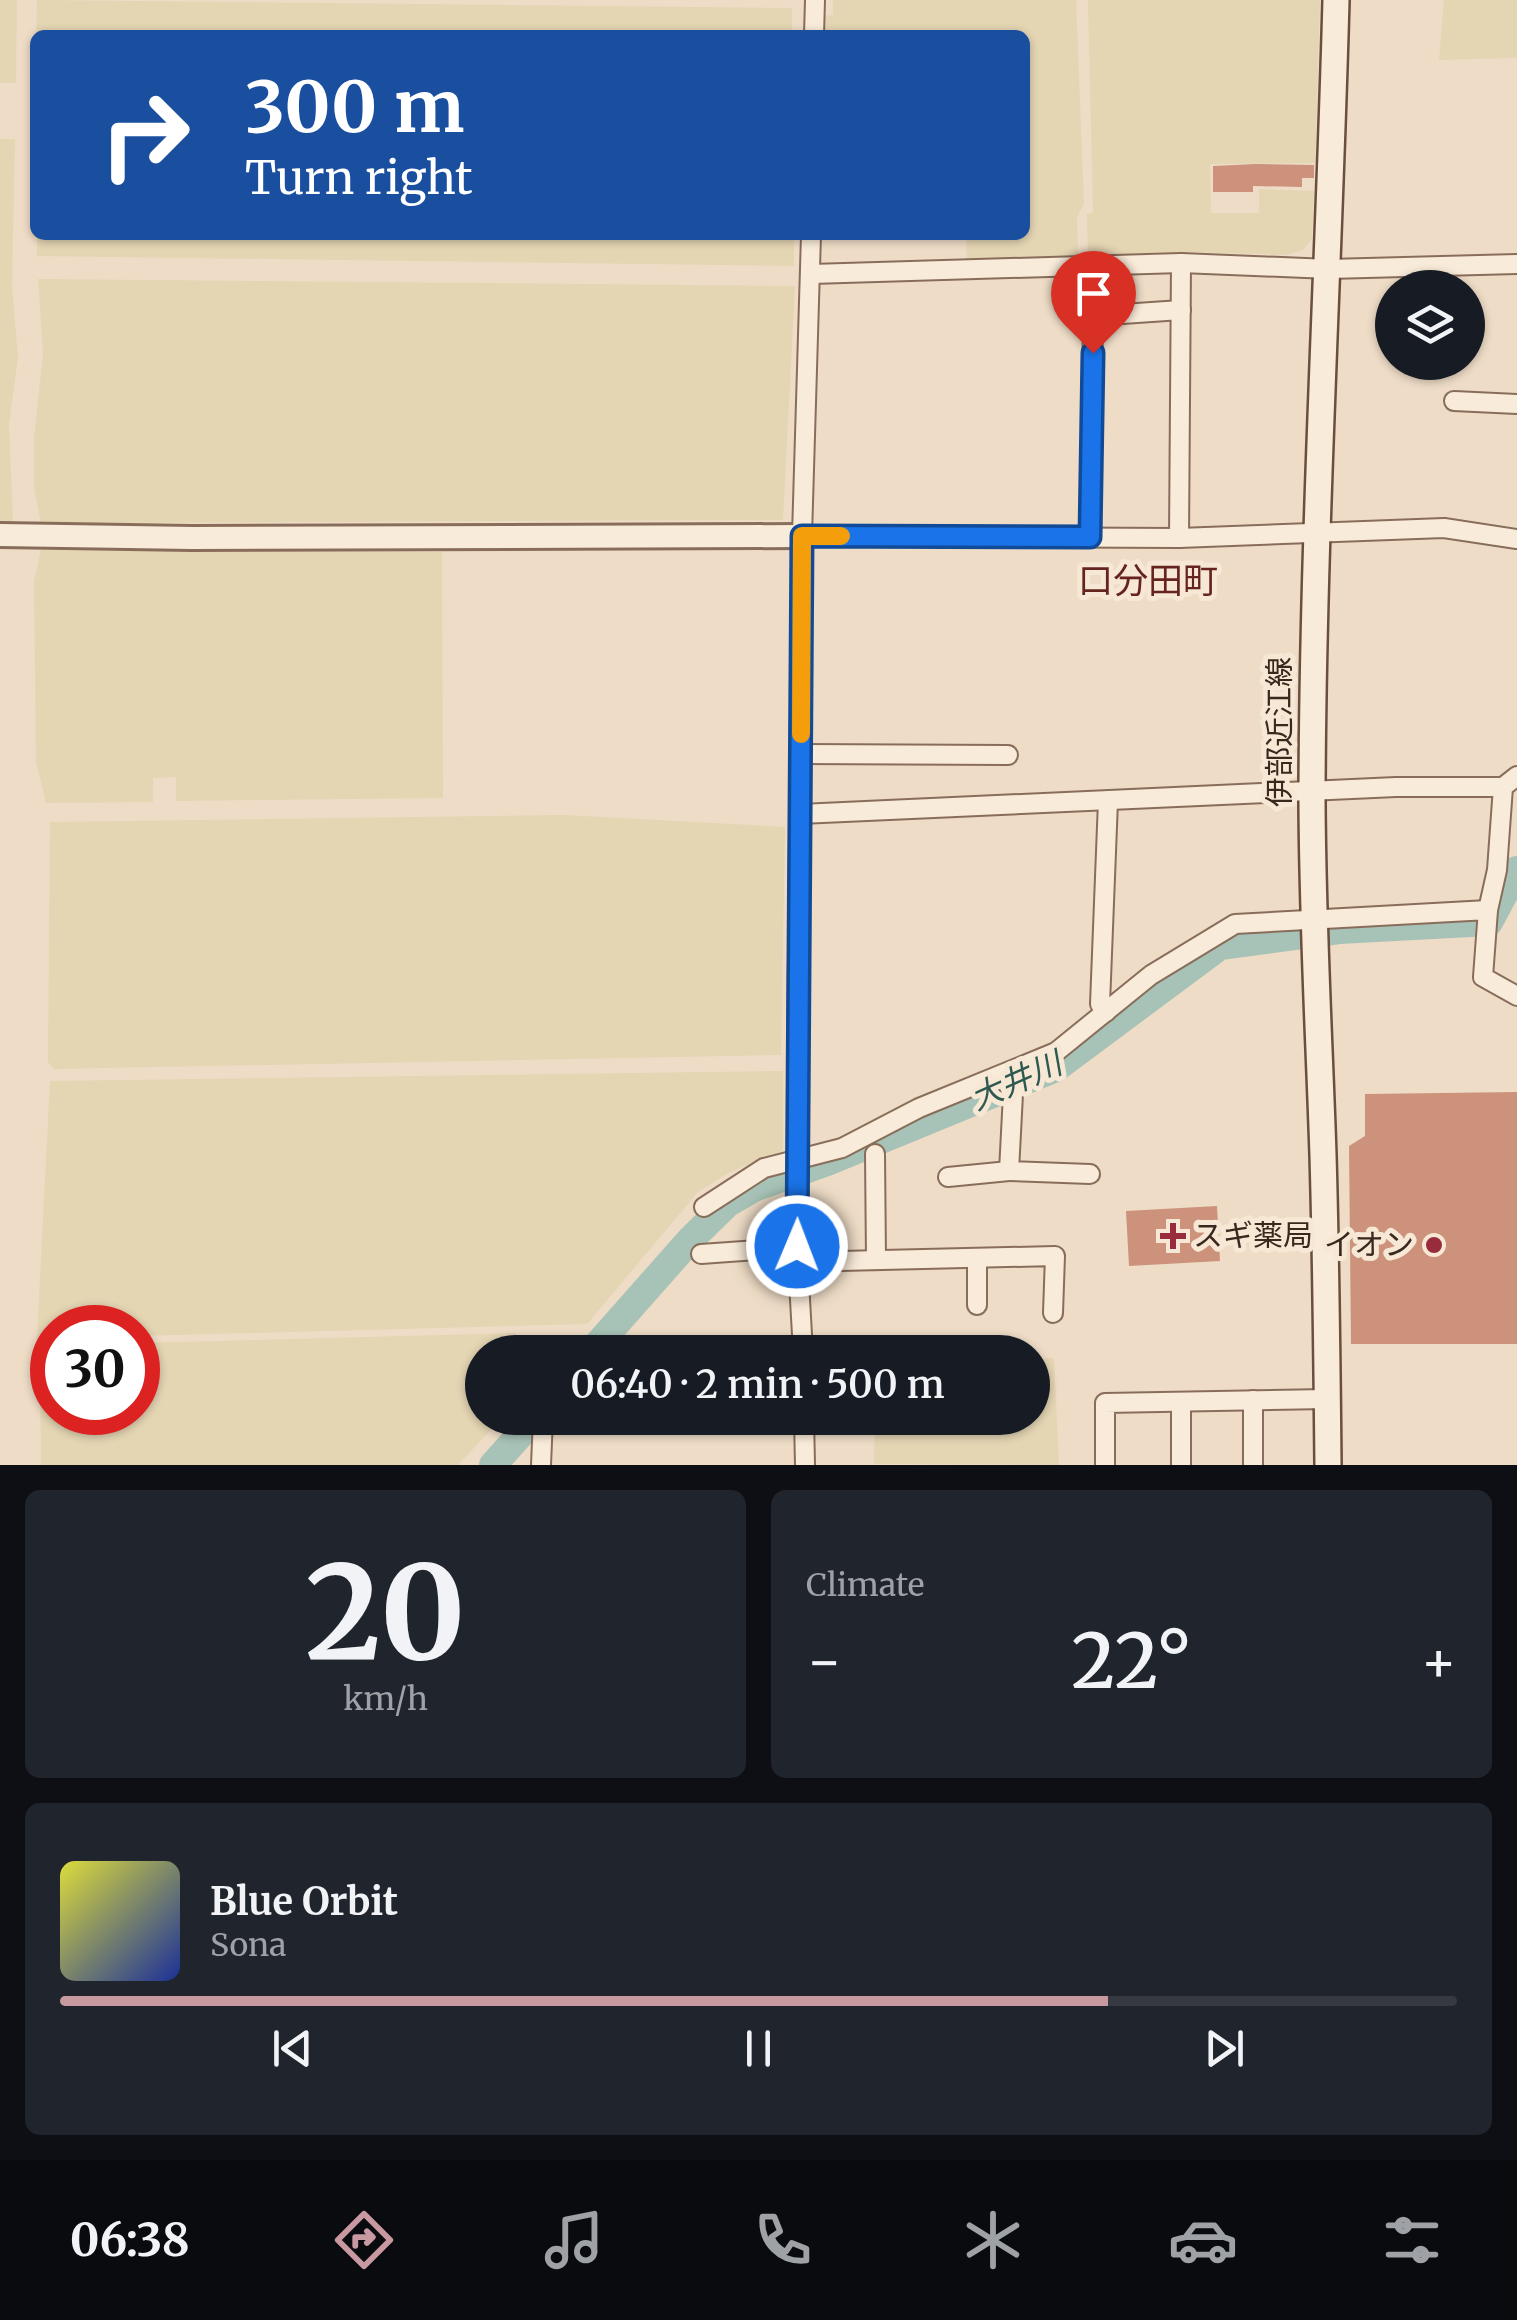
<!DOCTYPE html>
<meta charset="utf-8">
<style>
:root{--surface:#171b24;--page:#20242c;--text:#f1f3f6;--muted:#9ea1a6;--line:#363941;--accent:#c999a2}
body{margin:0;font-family:Merriweather,"Noto Sans JP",serif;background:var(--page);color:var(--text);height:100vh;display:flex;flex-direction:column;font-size:38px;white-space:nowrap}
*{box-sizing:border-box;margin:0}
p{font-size:32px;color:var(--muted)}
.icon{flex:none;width:55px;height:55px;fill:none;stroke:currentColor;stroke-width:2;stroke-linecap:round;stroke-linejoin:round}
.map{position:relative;height:1465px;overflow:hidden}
.drawer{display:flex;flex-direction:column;gap:25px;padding:25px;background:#0d0f14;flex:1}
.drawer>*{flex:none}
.banner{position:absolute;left:30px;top:30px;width:1000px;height:210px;border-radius:15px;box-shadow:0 2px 8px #0004;background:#1a4fa0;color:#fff;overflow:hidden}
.fabs{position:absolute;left:1375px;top:270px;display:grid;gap:20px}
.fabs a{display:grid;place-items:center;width:110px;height:110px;border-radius:50%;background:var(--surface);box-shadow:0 2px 8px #0004;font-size:50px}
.speed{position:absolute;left:30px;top:1305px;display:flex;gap:20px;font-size:50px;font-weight:700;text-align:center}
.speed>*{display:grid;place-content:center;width:130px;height:130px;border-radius:50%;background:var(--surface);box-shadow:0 2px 8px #0004;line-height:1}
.speed .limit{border:15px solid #d22;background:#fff;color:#111}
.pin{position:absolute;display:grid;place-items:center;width:85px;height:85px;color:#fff;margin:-102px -42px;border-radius:50% 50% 50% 0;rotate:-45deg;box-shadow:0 0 10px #0007}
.pin .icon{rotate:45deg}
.me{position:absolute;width:110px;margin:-55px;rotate:1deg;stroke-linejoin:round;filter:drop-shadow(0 0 8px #0008)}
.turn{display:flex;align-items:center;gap:35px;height:210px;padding:0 50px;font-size:45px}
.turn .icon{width:130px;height:130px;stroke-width:2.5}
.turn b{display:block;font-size:70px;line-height:85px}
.big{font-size:75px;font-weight:600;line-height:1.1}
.drawer .tile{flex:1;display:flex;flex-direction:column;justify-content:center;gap:15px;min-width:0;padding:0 35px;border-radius:15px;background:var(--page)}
.drawer .dial{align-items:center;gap:0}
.dial b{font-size:130px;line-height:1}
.song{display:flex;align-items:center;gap:30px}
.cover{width:120px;height:120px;border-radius:15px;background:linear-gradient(135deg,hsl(60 70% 55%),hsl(230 70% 35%))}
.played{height:10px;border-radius:5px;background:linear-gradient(90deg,var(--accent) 75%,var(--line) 75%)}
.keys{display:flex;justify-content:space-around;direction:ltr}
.heat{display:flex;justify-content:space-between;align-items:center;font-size:55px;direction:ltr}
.drawer .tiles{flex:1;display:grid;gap:25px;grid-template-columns:1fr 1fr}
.tile:last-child{grid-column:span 2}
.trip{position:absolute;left:465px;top:1335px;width:585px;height:100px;border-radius:50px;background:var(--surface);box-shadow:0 2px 8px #0004;font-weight:600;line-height:100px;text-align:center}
.menu{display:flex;height:160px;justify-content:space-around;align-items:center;background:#090b0e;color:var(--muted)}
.menu .icon{width:70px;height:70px}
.menu .selected{color:var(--accent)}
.menu b{font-size:45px;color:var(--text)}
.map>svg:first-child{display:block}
.farmland{fill:#e4d5b3}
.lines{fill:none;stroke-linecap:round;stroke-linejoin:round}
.river{stroke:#a7c2b6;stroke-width:28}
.building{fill:#cc927c}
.minor-casing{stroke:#896d5b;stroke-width:22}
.tertiary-casing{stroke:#896d5b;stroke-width:28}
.secondary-casing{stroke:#6b4f3e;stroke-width:30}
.minor{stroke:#f9ebd9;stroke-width:18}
.tertiary{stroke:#f9ebd9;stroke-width:22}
.secondary{stroke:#f9ebd9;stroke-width:25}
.route-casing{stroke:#114b97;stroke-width:25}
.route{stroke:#1a73e8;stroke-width:18}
.slow{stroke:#f59e0b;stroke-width:18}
.poi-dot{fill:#982c3c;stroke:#f6e8d5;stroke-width:4}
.labels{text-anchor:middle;stroke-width:10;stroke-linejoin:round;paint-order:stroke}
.street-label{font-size:30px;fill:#3a281f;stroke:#f6e8d5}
.poi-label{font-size:30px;fill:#3a281f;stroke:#f6e8d5;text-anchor:start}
.water-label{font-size:32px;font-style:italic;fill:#2f5950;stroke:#f6e8d5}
.quarter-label{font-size:35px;fill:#66241f;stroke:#f6e8d5}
</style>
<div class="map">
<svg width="1517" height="1465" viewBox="0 0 1517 1465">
<rect width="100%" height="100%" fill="#eedcc6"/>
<!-- farmland -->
<g class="farmland">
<polygon points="0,0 17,0 16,83 0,83"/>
<polygon points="37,0 792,8 792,35 36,35"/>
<polygon points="833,0 1076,0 1084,204 1077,217 1078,259 967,261 966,235 1025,235 1025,35 825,35 825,16 833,15"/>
<polygon points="1088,0 1320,0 1315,163 1210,164 1211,213 1259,213 1259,189 1314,191 1312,239 1303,250 1286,255 1192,252 1088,257 1087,214 1093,213"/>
<polygon points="1444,0 1517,0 1517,58 1439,60"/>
<polygon points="0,139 15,139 12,285 18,358 9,424 13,523 0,523"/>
<polygon points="37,235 794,235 794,266 37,256"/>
<polygon points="38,279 795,286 783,520 41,523 34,487 34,438 43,354"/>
<polygon points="41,550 442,552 443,798 176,801 176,777 153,778 153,802 46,803 36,762 34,581"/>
<polygon points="564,815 785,827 781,1055 54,1069 48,1062 50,822"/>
<polygon points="783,1071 783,1151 730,1172 698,1192 587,1324 138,1336 138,1328 52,1328 52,1338 37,1339 50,1081"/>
<polygon points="516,1333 516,1352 482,1352 482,1418 502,1418 458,1465 41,1465 40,1346 52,1346 52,1412 138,1412 138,1343"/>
<polygon points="1054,1358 1059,1465 874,1464 875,1418 1032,1418 1033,1359"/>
</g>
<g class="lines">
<!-- river -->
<g class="river">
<polyline points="591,1352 691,1239 728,1203 754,1188 827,1162 1056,1068 1220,946 1339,930 1489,922 1517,870"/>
<polyline points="493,1465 535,1418"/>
</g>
</g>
<!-- building -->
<g class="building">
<polygon points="1256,164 1314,165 1314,178 1302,178 1302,187 1253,186 1253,192 1213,192 1213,166"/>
<polygon points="1517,1092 1517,1344 1351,1344 1349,1146 1365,1136 1365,1094"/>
<polygon points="1217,1206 1220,1261 1129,1266 1126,1211"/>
</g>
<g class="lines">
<!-- minor casing -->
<g class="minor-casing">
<g id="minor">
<polyline points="814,35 815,0"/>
<polyline points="811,274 1181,263 1329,269 1517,264"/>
<polyline points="1454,401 1517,404"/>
<polyline points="802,536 1179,538 1444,528 1517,539"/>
<polyline points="1090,537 1093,316 1181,310"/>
<polyline points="1179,538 1181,263"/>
<polyline points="801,754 1008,755"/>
<polyline points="800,814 1396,787 1503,787"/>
<polyline points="1488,910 1497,870 1503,787 1517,776"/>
<polyline points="1106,1012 1100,1004 1108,801"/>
<polyline points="1003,1075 1013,1094 1009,1171 1090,1174"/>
<polyline points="875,1154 876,1260"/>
<polyline points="948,1177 1009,1171"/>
<polyline points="704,1207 764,1168 842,1148 919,1108 1056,1052 1151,975 1235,924 1488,910 1483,977 1517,996"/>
<polyline points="701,1254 797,1247"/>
<polyline points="977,1258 977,1305"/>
<polyline points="798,1262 1055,1256 1053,1313"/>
<polyline points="803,1352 797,1247 797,1061 802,536 811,235"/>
<polyline points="1181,1402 1181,1465"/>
<polyline points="804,1418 805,1465"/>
<polyline points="541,1465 543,1418"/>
<polyline points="1105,1465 1105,1403 1327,1399"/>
<polyline points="1253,1465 1253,1400"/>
</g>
</g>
<!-- tertiary casing -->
<g class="tertiary-casing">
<polyline id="tertiary" points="0,535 192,538 802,536"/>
</g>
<!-- secondary casing -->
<g class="secondary-casing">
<path id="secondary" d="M1328,1465c-1,-103 -2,-207 -5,-310 -4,-121 -11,-241 -11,-362 1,-265 17,-529 24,-793"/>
</g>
<!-- minor -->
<use href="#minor" class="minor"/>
<!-- tertiary -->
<use href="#tertiary" class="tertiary"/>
<!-- secondary -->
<use href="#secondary" class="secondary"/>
</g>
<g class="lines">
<!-- route casing -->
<g class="route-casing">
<polyline id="route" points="797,1246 802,536 1090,537 1093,353"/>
</g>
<!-- route -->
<use href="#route" class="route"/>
<!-- slow -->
<polyline class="slow" points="801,734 802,536 841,536"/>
</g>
<!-- markers -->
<g class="poi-dot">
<path d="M1168 1221h10v10h10v10h-10v10h-10v-10h-10v-10h10z"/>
<circle cx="1434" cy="1245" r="10"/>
</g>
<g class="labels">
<!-- street labels -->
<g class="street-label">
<text transform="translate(1280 732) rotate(-90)" y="10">伊部近江線</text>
</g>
<!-- poi labels -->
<g class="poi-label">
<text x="1193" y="1246">スギ薬局</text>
<text x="1414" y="1255" text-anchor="end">イオン</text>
</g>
<!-- water labels -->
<g class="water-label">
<text transform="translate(1016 1081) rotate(-24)" y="11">大井川</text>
</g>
<!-- quarter labels -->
<g class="quarter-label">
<text x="1148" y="593">口分田町</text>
</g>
</g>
</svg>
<div class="fabs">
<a><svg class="icon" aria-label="layers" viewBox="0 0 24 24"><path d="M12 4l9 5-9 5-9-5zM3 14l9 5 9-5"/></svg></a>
</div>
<div class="speed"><div class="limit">30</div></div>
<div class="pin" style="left:1093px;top:353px;background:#d93025"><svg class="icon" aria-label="arrive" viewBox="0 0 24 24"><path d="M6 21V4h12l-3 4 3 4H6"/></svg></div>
<svg class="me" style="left:797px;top:1246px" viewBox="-20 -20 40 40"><circle r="17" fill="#1a73e8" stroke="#fff" stroke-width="3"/><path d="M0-11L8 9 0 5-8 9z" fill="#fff"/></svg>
<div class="trip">06:40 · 2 min · 500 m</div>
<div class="banner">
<div class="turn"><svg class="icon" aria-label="right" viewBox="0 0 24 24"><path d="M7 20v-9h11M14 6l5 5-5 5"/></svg><div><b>300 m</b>Turn right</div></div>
</div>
</div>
<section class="drawer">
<div class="tiles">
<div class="tile dial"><b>20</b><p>km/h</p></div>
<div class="tile"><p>Climate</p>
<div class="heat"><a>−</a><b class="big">22°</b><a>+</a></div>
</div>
<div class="tile">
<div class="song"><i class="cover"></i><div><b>Blue Orbit</b><p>Sona</p></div></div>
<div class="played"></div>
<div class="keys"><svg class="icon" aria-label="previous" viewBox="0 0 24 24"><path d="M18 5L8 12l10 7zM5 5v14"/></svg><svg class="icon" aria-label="pause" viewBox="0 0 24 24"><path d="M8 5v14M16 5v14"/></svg><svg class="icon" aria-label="next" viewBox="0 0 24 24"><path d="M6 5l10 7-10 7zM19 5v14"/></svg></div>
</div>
</div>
</section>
<nav class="menu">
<b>06:38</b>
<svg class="icon selected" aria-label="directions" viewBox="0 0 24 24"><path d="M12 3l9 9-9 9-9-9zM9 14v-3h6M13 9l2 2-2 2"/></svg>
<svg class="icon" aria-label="music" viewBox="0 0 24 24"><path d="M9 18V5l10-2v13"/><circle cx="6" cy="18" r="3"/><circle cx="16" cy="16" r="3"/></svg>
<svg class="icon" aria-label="phone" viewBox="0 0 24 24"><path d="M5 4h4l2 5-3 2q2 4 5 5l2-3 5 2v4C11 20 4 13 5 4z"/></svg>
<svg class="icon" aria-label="climate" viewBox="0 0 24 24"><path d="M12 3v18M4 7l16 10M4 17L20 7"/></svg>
<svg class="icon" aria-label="car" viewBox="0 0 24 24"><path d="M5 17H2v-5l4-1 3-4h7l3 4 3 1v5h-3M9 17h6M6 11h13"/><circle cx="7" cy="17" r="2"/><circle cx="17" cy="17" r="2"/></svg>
<svg class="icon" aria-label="filters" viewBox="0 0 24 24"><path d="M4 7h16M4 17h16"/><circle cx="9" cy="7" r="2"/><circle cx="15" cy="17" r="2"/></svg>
</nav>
